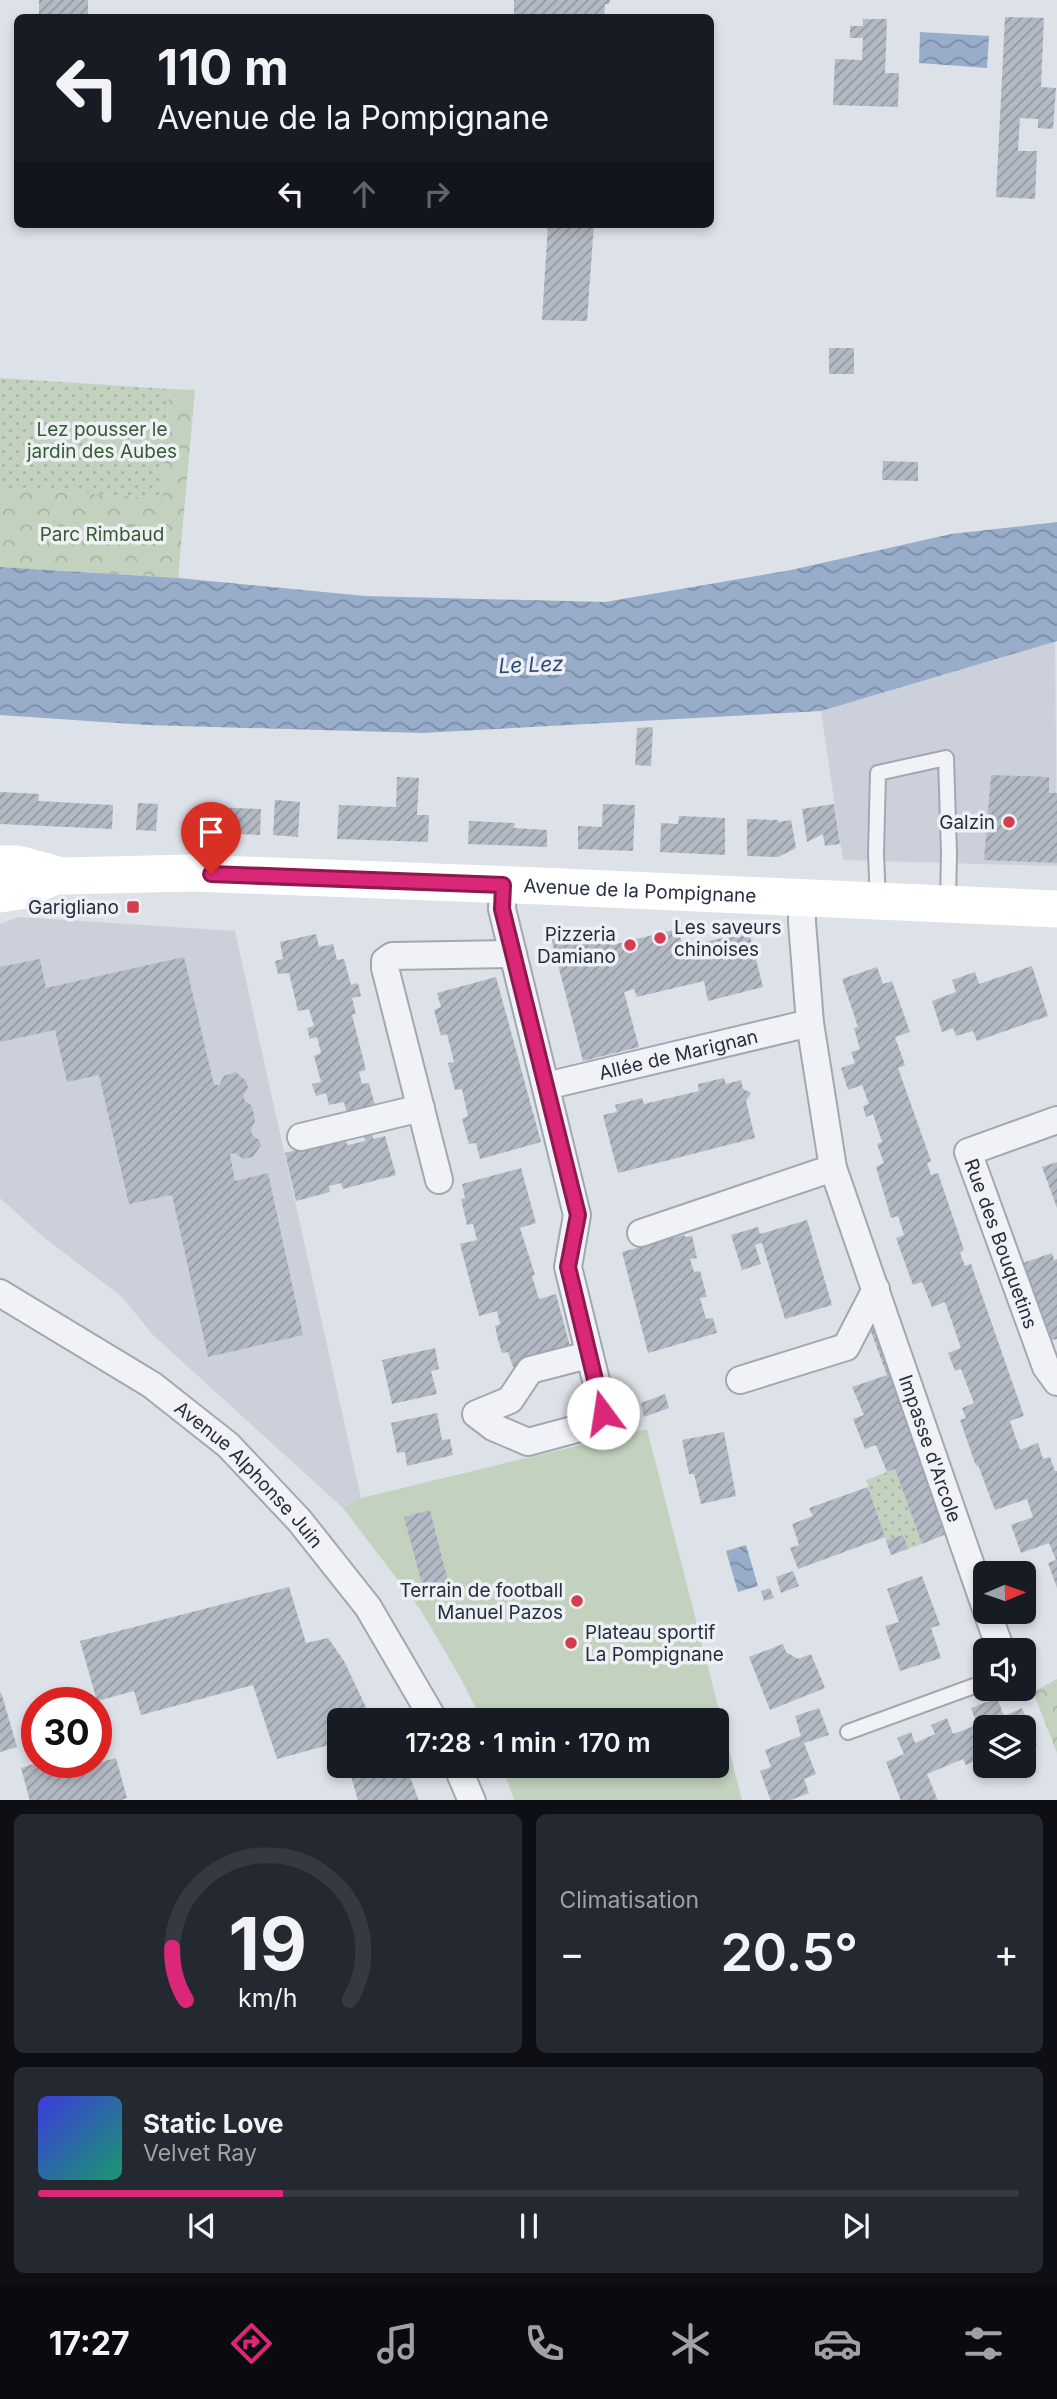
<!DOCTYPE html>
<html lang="fr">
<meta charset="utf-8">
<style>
:root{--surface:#171b24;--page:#242831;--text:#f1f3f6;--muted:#9ea1a6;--line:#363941;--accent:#db2777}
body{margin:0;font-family:Inter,sans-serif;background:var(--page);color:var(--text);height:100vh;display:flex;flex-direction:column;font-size:26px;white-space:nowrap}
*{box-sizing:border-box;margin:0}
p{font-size:23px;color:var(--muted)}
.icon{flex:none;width:38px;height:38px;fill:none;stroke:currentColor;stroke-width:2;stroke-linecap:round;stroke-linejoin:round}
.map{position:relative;height:1800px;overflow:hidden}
.side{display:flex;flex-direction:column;gap:14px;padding:14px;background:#0d0f14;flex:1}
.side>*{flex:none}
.banner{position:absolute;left:14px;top:14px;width:700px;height:214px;border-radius:10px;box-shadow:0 4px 10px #0003;background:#171b24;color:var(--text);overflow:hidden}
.needle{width:46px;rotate:88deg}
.fabs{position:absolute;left:973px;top:1561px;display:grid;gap:14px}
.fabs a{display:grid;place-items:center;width:63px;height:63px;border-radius:10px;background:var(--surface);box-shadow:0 4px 10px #0003;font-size:35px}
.speed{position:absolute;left:21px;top:1687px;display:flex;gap:14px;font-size:35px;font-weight:700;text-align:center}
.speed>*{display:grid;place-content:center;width:91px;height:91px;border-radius:50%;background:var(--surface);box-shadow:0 4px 10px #0003;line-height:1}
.speed .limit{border:10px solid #d22;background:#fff;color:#111}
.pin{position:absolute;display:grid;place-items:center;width:60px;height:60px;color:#fff;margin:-72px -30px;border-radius:50% 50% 50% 0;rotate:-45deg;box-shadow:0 0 7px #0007}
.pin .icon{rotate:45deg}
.me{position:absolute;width:77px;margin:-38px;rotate:346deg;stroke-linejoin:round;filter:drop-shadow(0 0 5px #0008)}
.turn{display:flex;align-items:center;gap:24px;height:147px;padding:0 28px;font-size:32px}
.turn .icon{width:91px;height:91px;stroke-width:2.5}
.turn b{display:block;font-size:49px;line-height:60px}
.lanes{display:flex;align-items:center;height:66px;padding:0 28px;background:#0003;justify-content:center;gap:35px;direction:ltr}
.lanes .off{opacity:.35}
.big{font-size:52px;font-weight:600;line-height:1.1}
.side .widget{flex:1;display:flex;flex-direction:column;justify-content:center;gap:10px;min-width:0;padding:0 24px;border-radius:10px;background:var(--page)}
.side .dial{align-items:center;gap:0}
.dial svg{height:182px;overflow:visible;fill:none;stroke:var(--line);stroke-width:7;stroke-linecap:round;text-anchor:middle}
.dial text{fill:var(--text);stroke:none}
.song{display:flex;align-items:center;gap:21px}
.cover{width:84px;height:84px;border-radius:10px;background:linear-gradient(135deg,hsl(240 70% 55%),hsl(160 70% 35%))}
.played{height:7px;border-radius:4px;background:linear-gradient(90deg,var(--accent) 25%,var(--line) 25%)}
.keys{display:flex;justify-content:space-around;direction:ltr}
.heat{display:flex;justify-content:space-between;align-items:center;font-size:38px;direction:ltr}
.side .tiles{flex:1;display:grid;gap:14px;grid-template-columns:1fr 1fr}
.widget:last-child{grid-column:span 2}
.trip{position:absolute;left:327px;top:1708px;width:402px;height:70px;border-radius:10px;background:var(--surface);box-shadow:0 4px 10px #0003;font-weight:600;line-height:70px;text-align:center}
.tab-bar{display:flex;height:112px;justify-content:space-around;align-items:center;background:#090b0e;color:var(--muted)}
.tab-bar .icon{width:49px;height:49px}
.tab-bar .current{color:var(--accent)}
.tab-bar b{font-size:32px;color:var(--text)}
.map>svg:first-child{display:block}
.built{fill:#cbd0da}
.grass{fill:#c2d2be}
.park{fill:url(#park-crowns)}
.garden{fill:url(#garden-dots)}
.water{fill:url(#water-waves)}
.building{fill:url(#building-hatch)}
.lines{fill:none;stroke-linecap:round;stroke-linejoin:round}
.lane-casing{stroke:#a2a8b2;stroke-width:18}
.street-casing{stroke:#a2a8b2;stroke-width:30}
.lane{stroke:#f0f2f6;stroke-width:14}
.street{stroke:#f0f2f6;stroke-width:26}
.secondary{stroke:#fff;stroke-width:37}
.route-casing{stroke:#8e194d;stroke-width:18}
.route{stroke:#db2777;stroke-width:12}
.poi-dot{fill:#d33d4d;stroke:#edf0f5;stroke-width:2.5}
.labels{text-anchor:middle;stroke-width:7;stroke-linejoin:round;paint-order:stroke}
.park-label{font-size:19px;fill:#395b33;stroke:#edf0f5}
.poi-label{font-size:19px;fill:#262e3f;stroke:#edf0f5;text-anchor:end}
.street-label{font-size:19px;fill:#262e3f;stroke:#edf0f5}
.water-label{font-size:21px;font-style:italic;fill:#2f4b74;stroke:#edf0f5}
</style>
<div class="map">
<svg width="1057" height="1801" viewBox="0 0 1057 1801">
<defs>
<pattern id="park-crowns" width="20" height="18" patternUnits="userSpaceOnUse" patternTransform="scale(1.75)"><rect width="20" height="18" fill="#c2d2be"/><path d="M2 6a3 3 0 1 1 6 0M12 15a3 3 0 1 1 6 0" fill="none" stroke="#a7b5a4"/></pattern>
<pattern id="garden-dots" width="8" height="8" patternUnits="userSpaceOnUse" patternTransform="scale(1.75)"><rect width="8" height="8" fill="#c2d2be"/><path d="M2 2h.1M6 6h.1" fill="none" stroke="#a7b5a4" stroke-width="1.8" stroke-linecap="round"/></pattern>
<pattern id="water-waves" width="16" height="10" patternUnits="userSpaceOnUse" patternTransform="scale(1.75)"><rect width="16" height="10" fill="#97adca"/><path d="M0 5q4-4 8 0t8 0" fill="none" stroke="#7b8da5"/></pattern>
<pattern id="building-hatch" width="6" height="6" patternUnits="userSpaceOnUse" patternTransform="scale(1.75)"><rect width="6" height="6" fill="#b4bac5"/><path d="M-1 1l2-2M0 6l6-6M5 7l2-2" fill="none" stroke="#9298a1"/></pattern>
</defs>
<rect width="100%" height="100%" fill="#dde1e8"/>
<!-- built -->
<g class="built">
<polygon points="1055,641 1057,866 843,860 821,711"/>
<polygon points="19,917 235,931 361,1498 343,1508 153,1335 122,1297 41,1235 0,1198 0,924"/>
</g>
<!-- grass -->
<polygon class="grass" points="647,1429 742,1800 514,1800 502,1766 718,1766 718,1720 482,1720 460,1677 420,1609 343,1508 361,1498"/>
<!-- park -->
<g class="park">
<polygon points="169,389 195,390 178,578 0,567 0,488 162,498"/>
<polygon points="1057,1679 1057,1753 1033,1692"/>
</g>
<!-- garden -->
<g class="garden">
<polygon points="0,378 169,389 162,498 0,488"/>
<polygon points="895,1469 922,1544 908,1549 886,1541 866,1480"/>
</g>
<!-- water -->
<g class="water">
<polygon points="920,32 989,36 987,68 919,63"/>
<polygon points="1057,522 1057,641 821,711 422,733 147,725 0,715 0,567 178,578 365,596 605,602 791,570 951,534"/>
<polygon points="746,1545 758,1586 738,1592 726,1551"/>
</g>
<!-- building -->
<g class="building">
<rect x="39" y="0" width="49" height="18"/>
<polygon points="514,0 610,0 609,4 605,4 604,18 514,18"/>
<polygon points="1005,17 1044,18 1041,87 1056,88 1053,129 1038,128 1038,119 1020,118 1018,151 1037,151 1035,199 996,197"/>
<polygon points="863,19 887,19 885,73 899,73 898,107 833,105 835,59 862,60 863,38 850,38 850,26 863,26"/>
<polygon points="548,224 594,224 587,321 542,320"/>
<rect x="829" y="348" width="25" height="26"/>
<polygon points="883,461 918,462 918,481 882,480"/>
<polygon points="653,727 651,766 635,765 637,728"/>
<polygon points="991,775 1049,777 1049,793 1057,793 1057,863 984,860"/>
<polygon points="397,777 419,778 417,815 429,815 428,842 337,839 339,805 396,807"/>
<polygon points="0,792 39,794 38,801 113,805 112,829 0,824"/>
<polygon points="275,800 300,802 298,837 273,835"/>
<polygon points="138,803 158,804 156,831 136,830"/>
<polygon points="603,804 635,805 633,851 578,849 578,826 602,827"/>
<polygon points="834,804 840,844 825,846 823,834 807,842 802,809"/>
<polygon points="207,807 261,809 260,835 205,833"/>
<polygon points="679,816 725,818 725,855 660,852 661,823 678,824"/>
<polygon points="747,819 778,820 778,822 791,820 796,848 778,857 747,856"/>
<polygon points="469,821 515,823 514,828 547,830 547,847 468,844"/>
<polygon points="606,926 612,945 678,929 683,947 749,932 763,987 708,1001 704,981 637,997 634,989 624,992 639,1047 583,1061 551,938"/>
<polygon points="316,934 319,947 333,944 337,960 344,959 351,985 358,983 361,996 352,998 356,1014 352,1015 366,1070 359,1072 362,1084 369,1083 375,1106 347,1114 344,1102 329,1105 326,1093 316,1096 312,1084 321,1082 314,1056 321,1053 317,1037 310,1039 307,1028 314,1026 309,1009 298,1011 289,973 278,974 275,961 283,959 280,942"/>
<polygon points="184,957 214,1085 219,1085 224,1076 236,1072 246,1081 248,1088 243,1096 245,1101 252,1106 255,1121 251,1129 252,1135 259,1140 261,1145 253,1157 243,1159 235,1153 230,1154 235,1181 268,1173 303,1335 208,1357 172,1195 129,1204 99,1075 67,1082 55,1030 0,1042 0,967 40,959 46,988"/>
<polygon points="1032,966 1048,1016 977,1041 973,1031 956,1036 953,1028 942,1032 932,1001 956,992 952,980 975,972 979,984"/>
<polygon points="877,967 883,984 892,981 910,1032 895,1037 905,1065 898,1068 931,1161 927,1163 931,1175 938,1173 964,1250 960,1253 965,1266 971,1264 1024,1416 1010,1421 1020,1450 1038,1443 1043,1459 1050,1457 1055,1471 1057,1471 1057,1588 1048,1563 1056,1560 1049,1543 1021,1553 1011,1525 1033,1517 1027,1499 995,1510 978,1465 976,1466 960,1420 966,1418 962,1408 974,1403 961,1369 955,1371 948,1353 961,1348 945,1302 932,1307 922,1282 913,1285 896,1238 904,1235 898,1216 891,1218 876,1167 884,1163 877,1144 882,1142 873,1114 866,1117 863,1106 869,1104 862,1085 848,1090 841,1068 855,1063 851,1052 860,1049 854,1028 858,1027 842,979"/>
<polygon points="496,977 541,1142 480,1159 476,1143 469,1144 462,1119 468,1116 462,1089 455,1090 448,1063 454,1062 447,1034 441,1036 434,1010 441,1007 437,993"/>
<polygon points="724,1078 726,1084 741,1080 743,1089 751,1093 746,1101 755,1138 618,1173 603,1115 617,1112 615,1105 642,1098 644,1104 699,1091 698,1084"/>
<polygon points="372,1133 373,1139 385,1136 396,1175 343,1189 341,1183 329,1186 330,1192 296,1201 285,1153 331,1141 331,1144 346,1140 347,1145 357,1143 365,1141 364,1135"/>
<polygon points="1057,1162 1057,1208 1042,1167"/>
<polygon points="521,1168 536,1223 520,1228 535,1275 532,1276 539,1299 556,1294 571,1350 513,1367 508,1352 502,1353 498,1340 495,1326 500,1324 497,1311 479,1316 460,1244 477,1240 473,1224 467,1225 461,1199 465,1198 462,1184"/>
<polygon points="807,1220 832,1305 785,1319 762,1243 755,1245 761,1264 742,1270 731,1235 758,1227 760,1234"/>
<polygon points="684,1235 685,1237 692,1236 697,1258 690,1259 694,1272 700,1271 707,1297 700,1298 706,1319 713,1318 717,1333 648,1353 622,1252"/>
<polygon points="1052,1253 1054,1260 1057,1259 1057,1339 1052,1340 1023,1263"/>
<polygon points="882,1324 951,1532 922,1544 895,1469 887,1472 876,1445 865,1449 853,1419 864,1415 852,1387 887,1375 870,1329"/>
<polygon points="435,1348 439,1369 431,1371 437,1394 392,1404 382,1360"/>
<polygon points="665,1394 669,1408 644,1417 641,1403"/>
<polygon points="437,1413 442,1440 450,1439 453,1455 407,1466 405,1452 397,1453 391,1423"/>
<polygon points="724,1432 736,1496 701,1504 694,1474 689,1474 682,1440"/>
<polygon points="868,1487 885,1537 798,1569 790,1548 799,1545 792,1524 813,1516 809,1508"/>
<polygon points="430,1510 448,1582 423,1588 404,1517"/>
<polygon points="903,1535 908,1549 891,1555 886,1541"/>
<polygon points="793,1571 799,1586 781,1593 776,1577"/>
<polygon points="922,1576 940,1625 931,1628 941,1658 900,1671 885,1626 899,1622 887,1589"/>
<polygon points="289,1587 306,1643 328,1638 344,1661 372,1720 340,1720 340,1742 277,1759 253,1685 141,1715 134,1691 97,1701 80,1641"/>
<polygon points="770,1588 774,1598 764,1601 761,1591"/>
<polygon points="783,1644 786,1652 798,1659 811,1654 825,1688 770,1710 749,1657"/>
<polygon points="1,1692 17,1747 0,1752 0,1693"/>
<polygon points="997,1698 1004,1716 1022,1708 1037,1745 1024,1750 1024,1727 985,1727 985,1757 966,1765 963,1759 927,1774 938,1801 901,1801 886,1762 904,1754 897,1738 911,1732 915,1743 935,1734 931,1725 947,1718 953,1734 977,1725 971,1708"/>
<polygon points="819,1708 829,1735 804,1743 816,1774 804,1779 809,1793 788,1801 771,1801 760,1771 771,1767 765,1750 801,1736 795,1716"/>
<polygon points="116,1758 127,1798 118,1801 30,1801 21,1768 40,1762 65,1762 68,1771"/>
<polygon points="372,1766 406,1766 419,1801 358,1801 350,1772"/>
</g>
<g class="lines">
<!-- lane casing -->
<g class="lane-casing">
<g id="lane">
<polyline points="878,902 876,854 878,773 946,758 949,854 948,903"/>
<polyline points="848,1732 985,1682"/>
</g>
</g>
<!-- street casing -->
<g class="street-casing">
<g id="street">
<polyline points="503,885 502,909 577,1215 568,1267 606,1421 528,1442 493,1427 476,1414 510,1400 530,1370 588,1355"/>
<path id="s1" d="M802,898v24l8,101 23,145 152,438"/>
<path id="s2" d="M546,1086l264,-63"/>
<path id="s3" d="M1057,1120l-89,32 78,215 11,15"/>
<polyline points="301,1137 421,1108"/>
<polyline points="439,1180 385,968 385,961 392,956 513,954"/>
<polyline points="641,1233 833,1168"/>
<path id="s4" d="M0,1293l152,92 76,60 71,75 69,87 66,113"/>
<polyline points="740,1380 846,1347 876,1289"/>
<polyline points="987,1612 1001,1650"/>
<polyline points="457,1766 472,1801"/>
</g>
</g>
<!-- lane -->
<use href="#lane" class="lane"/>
<!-- street -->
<use href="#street" class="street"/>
<!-- secondary -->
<g class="secondary">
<path id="s5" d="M0,864h18l44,12 130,-3 348,13 517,23"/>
<polyline points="0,894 20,891 56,876"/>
</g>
</g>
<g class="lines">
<!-- route casing -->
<g class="route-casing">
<polyline id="route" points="211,874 503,885 502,909 578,1215 568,1267 603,1413"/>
</g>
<!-- route -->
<use href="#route" class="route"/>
</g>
<!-- markers -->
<g class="poi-dot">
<circle cx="1009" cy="822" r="7"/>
<rect x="126" y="900" width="14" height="14" rx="3.5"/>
<circle cx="660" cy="938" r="7"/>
<circle cx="630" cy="945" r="7"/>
<circle cx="577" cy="1601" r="7"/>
<circle cx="571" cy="1643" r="7"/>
</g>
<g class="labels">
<!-- park labels -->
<g class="park-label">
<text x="102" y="436">Lez pousser le<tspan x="102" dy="22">jardin des Aubes</tspan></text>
<text x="102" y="541">Parc Rimbaud</text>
</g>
<!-- poi labels -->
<g class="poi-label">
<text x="995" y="829">Galzin</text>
<text x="119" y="914">Garigliano</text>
<text x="674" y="934" text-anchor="start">Les saveurs<tspan x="674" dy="22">chinoises</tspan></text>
<text x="616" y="941">Pizzeria<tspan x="616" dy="22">Damiano</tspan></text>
<text x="563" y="1597">Terrain de football<tspan x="563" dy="22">Manuel Pazos</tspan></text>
<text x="585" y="1639" text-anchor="start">Plateau sportif<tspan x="585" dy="22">La Pompignane</tspan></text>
</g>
<!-- street labels -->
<g class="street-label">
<text dy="7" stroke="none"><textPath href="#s5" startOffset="642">Avenue de la Pompignane</textPath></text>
<text dy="7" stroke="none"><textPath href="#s2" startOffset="136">Allée de Marignan</textPath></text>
<text dy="7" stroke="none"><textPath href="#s3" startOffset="192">Rue des Bouquetins</textPath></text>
<text dy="7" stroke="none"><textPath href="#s1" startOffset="569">Impasse d'Arcole</textPath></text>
<text dy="7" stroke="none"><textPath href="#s4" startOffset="310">Avenue Alphonse Juin</textPath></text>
</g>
<!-- water labels -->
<g class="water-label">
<text transform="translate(531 665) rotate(-2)" y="7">Le Lez</text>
</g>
</g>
</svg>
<div class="fabs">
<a><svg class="needle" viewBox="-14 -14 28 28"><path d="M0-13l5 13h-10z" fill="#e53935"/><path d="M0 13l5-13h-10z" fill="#9ea1a6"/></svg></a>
<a><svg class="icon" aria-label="sound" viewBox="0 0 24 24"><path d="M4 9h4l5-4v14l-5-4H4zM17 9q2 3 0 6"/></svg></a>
<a><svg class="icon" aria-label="layers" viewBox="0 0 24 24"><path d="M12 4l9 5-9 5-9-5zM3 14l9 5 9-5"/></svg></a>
</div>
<div class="speed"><div class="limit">30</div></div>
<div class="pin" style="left:211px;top:874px;background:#d93025"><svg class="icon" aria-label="arrive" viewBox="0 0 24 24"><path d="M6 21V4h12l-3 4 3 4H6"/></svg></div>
<svg class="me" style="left:603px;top:1413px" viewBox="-20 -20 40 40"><circle r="19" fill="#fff"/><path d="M0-13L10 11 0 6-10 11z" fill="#db2777"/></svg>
<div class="trip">17:28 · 1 min · 170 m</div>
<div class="banner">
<div class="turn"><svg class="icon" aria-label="left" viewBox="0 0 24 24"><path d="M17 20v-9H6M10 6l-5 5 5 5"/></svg><div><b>110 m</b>Avenue de la Pompignane</div></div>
<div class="lanes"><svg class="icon" aria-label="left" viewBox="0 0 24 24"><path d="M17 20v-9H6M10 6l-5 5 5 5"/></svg><svg class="icon off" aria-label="ahead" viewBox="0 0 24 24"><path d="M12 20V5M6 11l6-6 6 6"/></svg><svg class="icon off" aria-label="right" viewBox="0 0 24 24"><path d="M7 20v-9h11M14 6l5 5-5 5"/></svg></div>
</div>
</div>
<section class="side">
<div class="tiles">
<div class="widget dial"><svg viewBox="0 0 100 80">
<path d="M14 69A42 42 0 1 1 86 69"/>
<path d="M14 69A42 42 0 0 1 8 46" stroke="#db2777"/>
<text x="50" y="56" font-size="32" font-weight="700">19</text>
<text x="50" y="72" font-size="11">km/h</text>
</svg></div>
<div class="widget"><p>Climatisation</p>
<div class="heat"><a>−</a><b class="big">20.5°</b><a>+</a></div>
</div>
<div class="widget">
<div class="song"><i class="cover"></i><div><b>Static Love</b><p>Velvet Ray</p></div></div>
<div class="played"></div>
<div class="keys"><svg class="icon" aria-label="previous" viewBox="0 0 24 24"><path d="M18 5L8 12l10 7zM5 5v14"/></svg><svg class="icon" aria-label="pause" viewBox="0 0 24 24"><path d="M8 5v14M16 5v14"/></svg><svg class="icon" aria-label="next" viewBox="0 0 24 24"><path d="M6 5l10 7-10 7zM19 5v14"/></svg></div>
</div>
</div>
</section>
<nav class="tab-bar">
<b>17:27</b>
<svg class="icon current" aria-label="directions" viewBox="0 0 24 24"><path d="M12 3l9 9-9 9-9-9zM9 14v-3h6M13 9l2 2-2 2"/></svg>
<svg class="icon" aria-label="music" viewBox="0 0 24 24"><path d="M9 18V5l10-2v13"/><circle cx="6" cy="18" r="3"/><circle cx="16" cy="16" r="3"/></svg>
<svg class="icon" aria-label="phone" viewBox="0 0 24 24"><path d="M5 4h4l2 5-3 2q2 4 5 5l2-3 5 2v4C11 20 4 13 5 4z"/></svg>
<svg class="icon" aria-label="climate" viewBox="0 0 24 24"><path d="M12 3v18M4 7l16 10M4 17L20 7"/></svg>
<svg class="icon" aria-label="car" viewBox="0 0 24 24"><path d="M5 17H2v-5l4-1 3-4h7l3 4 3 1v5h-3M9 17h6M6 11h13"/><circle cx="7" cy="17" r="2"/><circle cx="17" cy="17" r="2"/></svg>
<svg class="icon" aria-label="filters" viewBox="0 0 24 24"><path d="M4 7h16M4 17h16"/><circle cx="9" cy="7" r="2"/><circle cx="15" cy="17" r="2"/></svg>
</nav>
